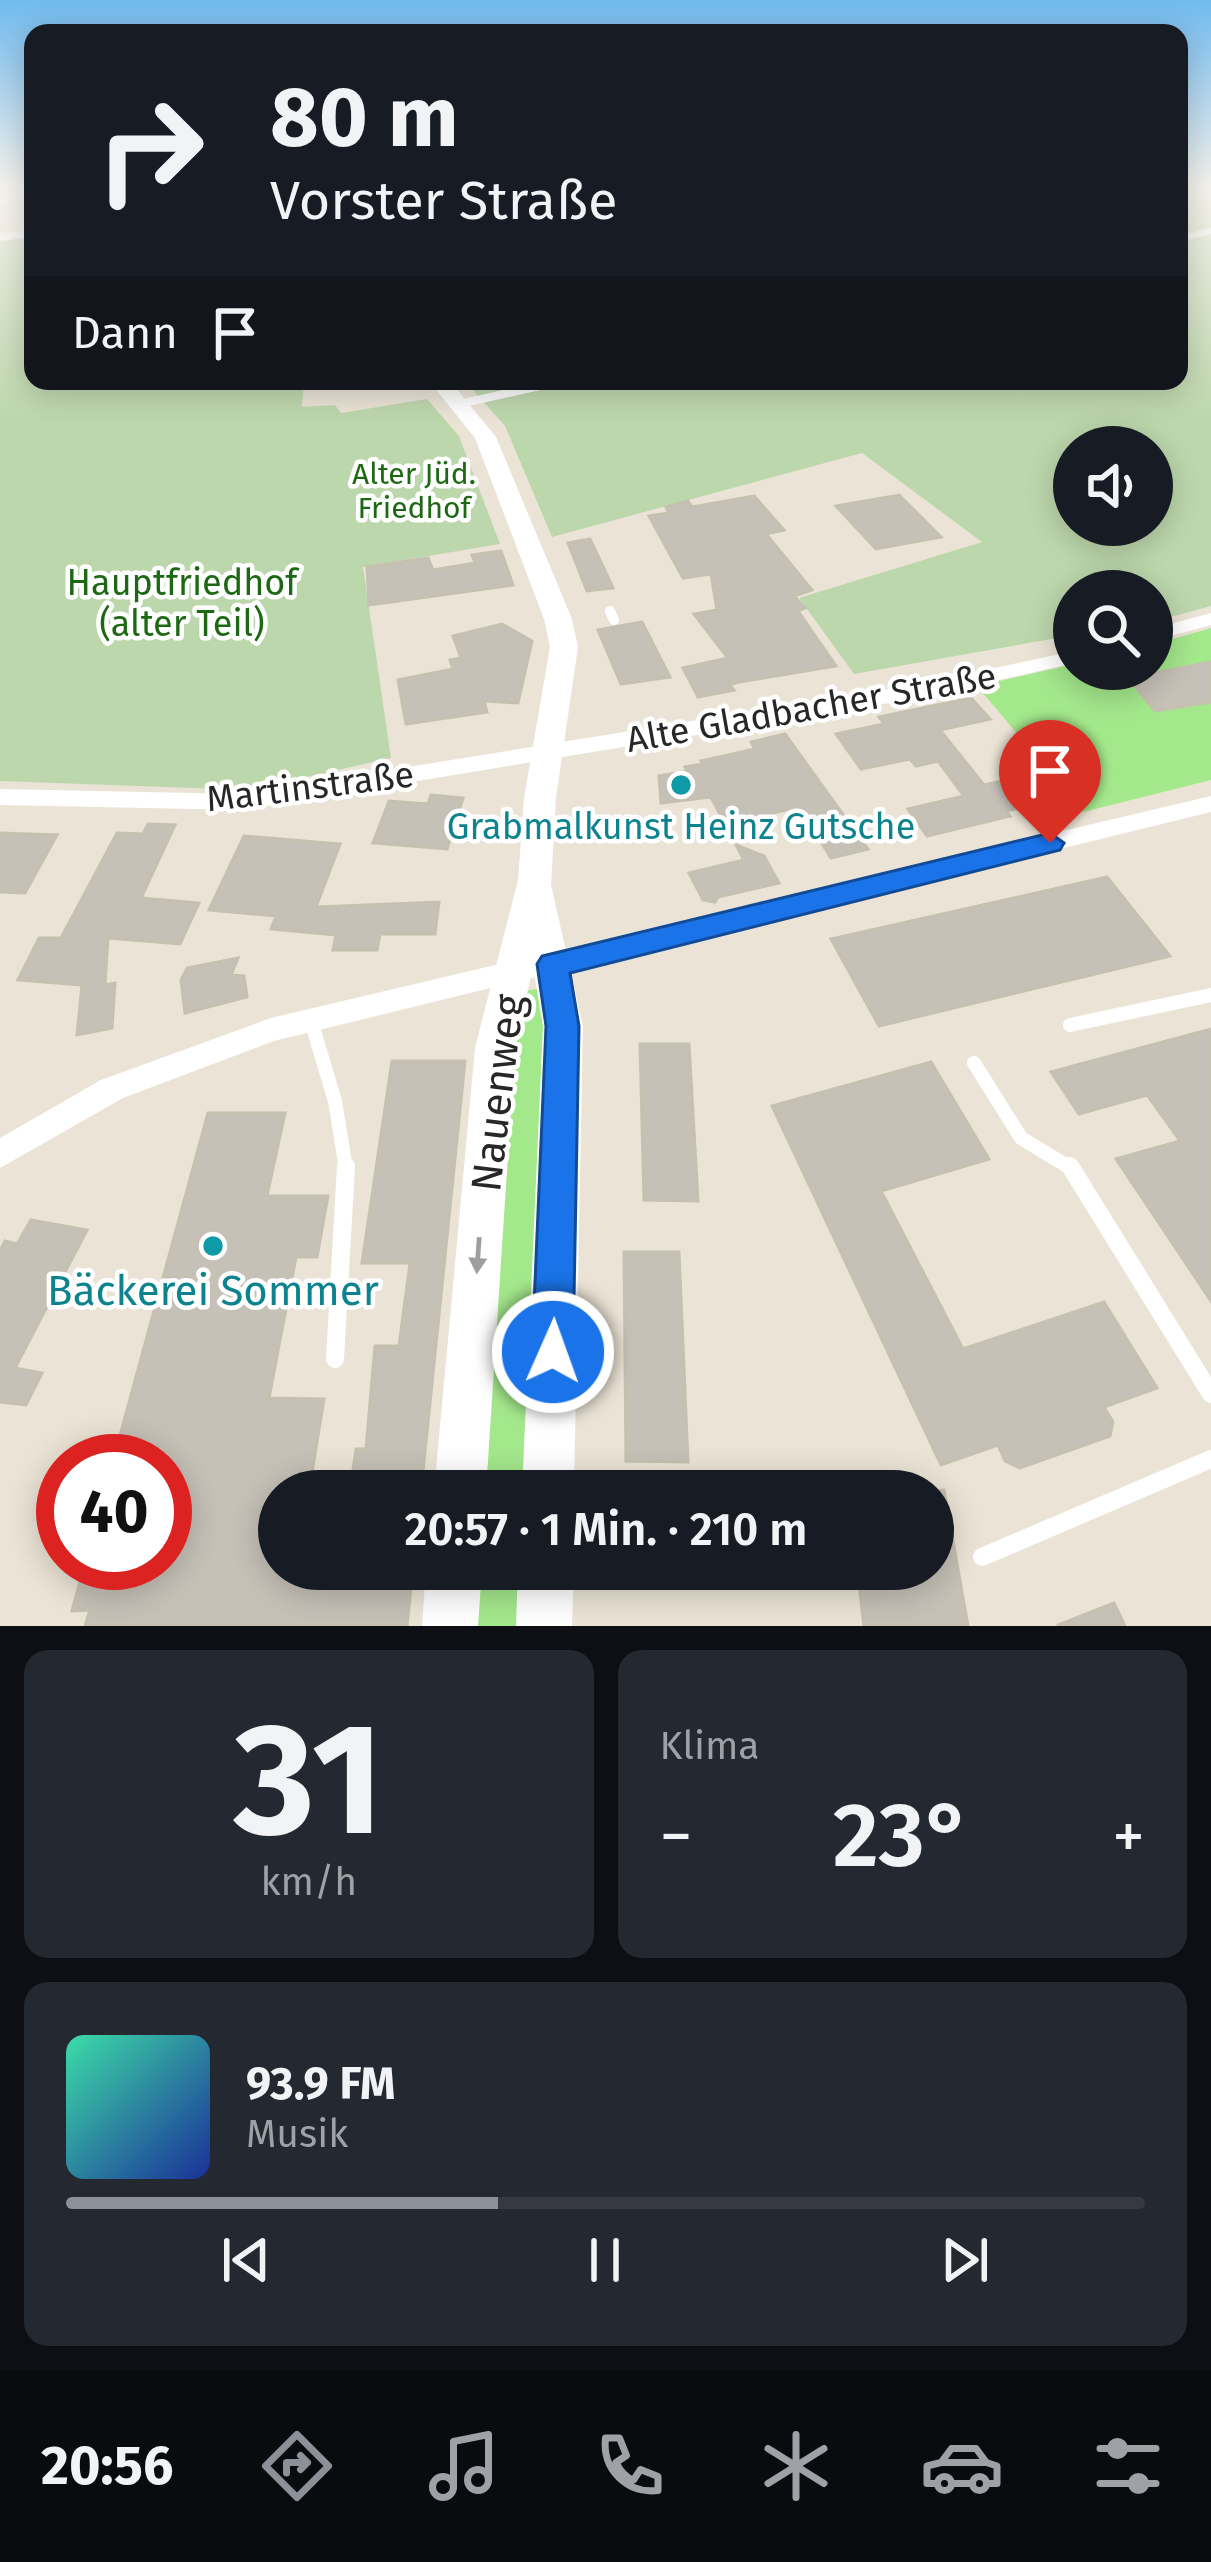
<!DOCTYPE html>
<html lang="de">
<meta charset="utf-8">
<style>
:root{--surface:#171b24;--page:#242831;--text:#f1f3f6;--muted:#9ea1a6;--line:#363941;--accent:#8c9099}
body{margin:0;font-family:"Fira Sans",sans-serif;background:var(--page);color:var(--text);height:100vh;display:flex;flex-direction:column;font-size:45px;white-space:nowrap}
*{box-sizing:border-box;margin:0}
p{font-size:39px;color:var(--muted)}
.icon{flex:none;width:66px;height:66px;fill:none;stroke:currentColor;stroke-width:2;stroke-linecap:round;stroke-linejoin:round}
.map{position:relative;height:1626px;overflow:hidden}
.details{display:flex;flex-direction:column;gap:24px;padding:24px;background:#0d0f14;flex:1}
.details>*{flex:none}
.top-card{position:absolute;left:24px;top:24px;width:1164px;height:366px;border-radius:24px;box-shadow:0 6px 30px #0003;background:#171b24;color:var(--text);overflow:hidden}
.tools{position:absolute;left:1053px;top:426px;display:grid;gap:24px}
.tools a{display:grid;place-items:center;width:120px;height:120px;border-radius:50%;background:var(--surface);box-shadow:0 6px 30px #0003;font-size:60px}
.speed{position:absolute;left:36px;top:1434px;display:flex;gap:24px;font-size:60px;font-weight:700;text-align:center}
.speed>*{display:grid;place-content:center;width:156px;height:156px;border-radius:50%;background:var(--surface);box-shadow:0 6px 30px #0003;line-height:1}
.speed .limit{border:18px solid #d22;background:#fff;color:#111}
.pin{position:absolute;display:grid;place-items:center;width:102px;height:102px;color:#fff;margin:-123px -51px;border-radius:50% 50% 50% 0;rotate:-45deg;box-shadow:0 0 12px #0007}
.pin .icon{rotate:45deg}
.me{position:absolute;width:132px;margin:-66px;rotate:2deg;stroke-linejoin:round;filter:drop-shadow(0 0 9px #0008)}
.turn{display:flex;align-items:center;gap:42px;height:252px;padding:0 48px;font-size:54px}
.turn .icon{width:156px;height:156px;stroke-width:2.5}
.turn b{display:block;font-size:84px;line-height:102px}
.then{display:flex;align-items:center;height:114px;padding:0 48px;background:#0003;gap:24px;font-size:45px}
.big{font-size:90px;font-weight:600;line-height:1.1}
.details .card{flex:1;display:flex;flex-direction:column;justify-content:center;gap:18px;min-width:0;padding:0 42px;border-radius:24px;background:var(--page)}
.details .dial{align-items:center;gap:0}
.dial b{font-size:156px;line-height:1}
.song{display:flex;align-items:center;gap:36px}
.cover{width:144px;height:144px;border-radius:18px;background:linear-gradient(135deg,hsl(160 70% 55%),hsl(230 70% 35%))}
.played{height:12px;border-radius:6px;background:linear-gradient(90deg,var(--accent) 40%,var(--line) 40%)}
.keys{display:flex;justify-content:space-around;direction:ltr}
.heat{display:flex;justify-content:space-between;align-items:center;font-size:66px;direction:ltr}
.details .tiles{flex:1;display:grid;gap:24px;grid-template-columns:1fr 1fr}
.card:last-child{grid-column:span 2}
.trip{position:absolute;left:258px;top:1470px;width:696px;height:120px;border-radius:60px;background:var(--surface);box-shadow:0 6px 30px #0003;font-weight:600;line-height:120px;text-align:center}
.menu{display:flex;height:192px;justify-content:space-around;align-items:center;background:#090b0e;color:var(--muted)}
.menu .icon{width:84px;height:84px}
.menu .active{color:var(--accent)}
.menu b{font-size:54px;color:var(--text)}
.map>svg:first-child{display:block}
.green{fill:#a4e88c}
.cemetery{fill:#bdd7ac;fill-rule:evenodd}
.building{fill:#c6c1b7;stroke:#c6c0b0;stroke-width:3}
.lines{fill:none;stroke-linecap:round;stroke-linejoin:round}
.lane-far4{stroke:#fff;stroke-width:6}
.lane-far3{stroke:#fff;stroke-width:8}
.lane-far2{stroke:#fff;stroke-width:10}
.lane-far1{stroke:#fff;stroke-width:14}
.lane{stroke:#fff;stroke-width:18}
.street{fill:#fff;fill-rule:evenodd}
.secondary{fill:#fff;fill-rule:evenodd}
.oneway{fill:#9e9e9e}
.route{fill:#1a73e8;stroke:#114b97;stroke-width:3}
.culture-dot{fill:#0f9aa8;stroke:#fff;stroke-width:4.5}
.labels{text-anchor:middle;stroke-width:9;stroke-linejoin:round;paint-order:stroke}
.far-park-label{font-size:30px;fill:#1d6812;stroke:#fff}
.park-label{font-size:36px;fill:#1d6812;stroke:#fff}
.street-label{font-size:36px;fill:#272727;stroke:#fff}
.culture-label{font-size:36px;fill:#0d838f;stroke:#fff}
.near-street-label{font-size:42px;fill:#272727;stroke:#fff}
.near-culture-label{font-size:42px;fill:#0d838f;stroke:#fff}
</style>
<div class="map">
<svg width="1211" height="1626" viewBox="0 0 1211 1626">
<rect width="100%" height="100%" fill="#ebe4d6"/>
<!-- green -->
<g class="green">
<polygon points="1211,628 1211,780 1083,812 977,686 1074,664 1074,669 1152,669 1152,645"/>
<polygon points="537,989 544,999 532,1491 477,1491 509,1045 524,991"/>
<polygon points="471,1569 529,1569 526,1626 467,1626"/>
</g>
<!-- cemetery -->
<g class="cemetery">
<path d="M1179,190h32v416l-59,16v-31h-78v44l-220,39 -55,-76 183,-56 -120,-89 -310,84 -47,-111 -40,-45h714zM1074,447h78v78h-78z"/>
<polygon points="33,234 33,381 304,381 302,407 335,405 341,413 427,399 459,436 500,544 363,567 391,758 248,790 0,781 0,237"/>
</g>
<!-- building -->
<g class="building">
<polygon points="899,495 941,537 876,549 836,506"/>
<polygon points="754,496 784,530 766,534 812,590 794,596 805,608 798,611 836,666 739,682 729,685 734,690 698,697 683,668 728,658 694,614 717,610 711,574 683,578 649,516 669,513 666,507 688,501 692,507"/>
<polygon points="590,539 613,588 587,591 568,543"/>
<polygon points="501,551 513,585 369,605 367,567 428,558 433,570 475,563 472,555"/>
<polygon points="642,622 670,677 621,684 598,630"/>
<polygon points="502,624 532,641 518,703 484,701 487,712 406,724 398,680 453,669 450,660 461,658 453,636"/>
<polygon points="1211,662 1211,702 1155,711 1128,678"/>
<polygon points="971,698 990,719 940,730 984,785 1048,771 1065,791 1054,793 1059,799 1006,811 1010,816 927,836 908,809 964,796 938,761 916,766 910,759 861,769 836,734 884,724 879,717"/>
<polygon points="785,734 868,849 831,858 799,807 725,824 711,797 661,803 659,776 687,771 685,767 703,764 701,761 755,749 751,742"/>
<polygon points="431,795 463,798 447,849 373,843 389,801 428,804"/>
<polygon points="148,824 175,825 141,898 199,903 180,944 108,938 105,985 115,983 112,1028 77,1035 82,985 18,980 39,938 61,938 117,833 143,834"/>
<polygon points="0,833 57,835 25,893 0,892"/>
<polygon points="244,836 340,844 316,907 439,902 435,934 380,934 377,950 333,950 336,935 271,929 276,916 209,910"/>
<polygon points="736,845 764,856 779,883 718,897 715,902 703,900 689,873 744,860"/>
<polygon points="1107,877 1170,956 879,1026 831,939"/>
<polygon points="238,958 231,975 244,976 247,997 185,1013 181,980 187,968"/>
<polygon points="1211,1029 1211,1301 1116,1159 1180,1141 1147,1095 1079,1114 1051,1072"/>
<polygon points="640,1044 689,1044 698,1201 644,1200"/>
<polygon points="392,1061 465,1061 421,1491 350,1491 356,1449 366,1449 375,1346 399,1346 410,1263 362,1263"/>
<polygon points="931,1062 989,1159 881,1191 963,1349 1104,1302 1157,1388 1104,1407 1113,1422 1110,1436 1020,1468 1005,1461 998,1445 941,1465 772,1106"/>
<polygon points="208,1113 285,1113 267,1196 328,1196 317,1257 296,1257 269,1398 324,1399 309,1491 279,1491 279,1569 413,1569 407,1626 85,1626 90,1610 72,1611 85,1563 165,1563 165,1461 113,1461"/>
<polygon points="31,1220 87,1230 15,1368 42,1373 26,1405 0,1402 0,1251 5,1241 17,1244"/>
<polygon points="624,1252 679,1252 688,1462 626,1461"/>
<polygon points="944,1490 968,1626 864,1626 857,1569 933,1569 933,1491"/>
<polygon points="1114,1603 1125,1626 1058,1626 1058,1625"/>
</g>
<g class="lines">
<!-- lane-far4 -->
<polyline class="lane-far4" points="1179,239 1211,231"/>
<!-- lane-far3 -->
<polyline class="lane-far3" points="459,404 562,381"/>
<!-- lane-far2 -->
<polyline class="lane-far2" points="610,611 614,620"/>
<!-- lane-far1 -->
<g class="lane-far1">
<polyline points="311,1021 335,1101 346,1169"/>
<polyline points="1070,1025 1211,995"/>
<polyline points="974,1063 1021,1138 1072,1169"/>
</g>
<!-- lane -->
<g class="lane">
<polyline points="1070,1166 1211,1394"/>
<polyline points="335,1359 346,1166"/>
<polyline points="982,1557 1211,1459"/>
</g>
<!-- street -->
<g class="street">
<polygon points="29,193 33,193 33,237 0,241 0,233 27,231 26,200 0,203 0,197"/>
<polygon points="1211,613 1211,625 1152,641 1152,629"/>
<polygon points="1074,651 1074,663 920,698 242,810 0,805 0,789 242,794 920,684"/>
<polygon points="1211,796 1211,812 274,1041 123,1098 0,1168 0,1138 101,1080 271,1018"/>
</g>
<!-- secondary -->
<g class="secondary">
<polygon points="429,381 450,381 496,437 572,619 578,647 556,798 551,885 583,1026 574,1491 522,1491 543,1026 533,967 515,1048 486,1491 434,1491 475,1048 518,880 524,798 550,647 544,619 475,438"/>
<polygon points="426,1569 482,1569 478,1626 422,1626"/>
<polygon points="518,1569 574,1569 572,1626 516,1626"/>
</g>
</g>
<!-- one-way arrows -->
<defs><path id="oneway-solid" d="M-6-.8H1V-3.2L6.5 0L1 3.2V.8H-6Z" transform="scale(3)"/></defs>
<use class="oneway" href="#oneway-solid" transform="translate(478 1255) rotate(94)"/>
<!-- sky -->
<linearGradient id="sky" x2="0" y2="1"><stop stop-color="#70baef"/><stop offset="0.45" stop-color="#f6f3ed"/><stop offset="1" stop-color="#f6f3ed" stop-opacity="0"/></linearGradient>
<rect width="1211" height="418" fill="url(#sky)"/>
<!-- route -->
<polygon class="route" points="1050,833 1064,843 1060,850 570,973 579,1026 573,1352 567,1366 553,1372 538,1366 532,1352 546,1026 537,964 542,956"/>
<!-- markers -->
<g class="culture-dot">
<circle cx="681" cy="785" r="12"/>
<circle cx="213" cy="1246" r="12"/>
</g>
<g class="labels">
<!-- far-park labels -->
<g class="far-park-label">
<text x="414" y="484">Alter Jüd.<tspan x="414" dy="34">Friedhof</tspan></text>
</g>
<!-- park labels -->
<g class="park-label">
<text x="182" y="595">Hauptfriedhof<tspan x="182" dy="41">(alter Teil)</tspan></text>
</g>
<!-- street labels -->
<g class="street-label">
<text transform="translate(811 707) rotate(-10)" y="13">Alte Gladbacher Straße</text>
<text transform="translate(310 786) rotate(-7)" y="13">Martinstraße</text>
</g>
<!-- culture labels -->
<g class="culture-label">
<text x="681" y="839">Grabmalkunst Heinz Gutsche</text>
</g>
<!-- near-street labels -->
<g class="near-street-label">
<text transform="translate(497 1093) rotate(-83)" y="15">Nauenweg</text>
</g>
<!-- near-culture labels -->
<g class="near-culture-label">
<text x="213" y="1305">Bäckerei Sommer</text>
</g>
</g>
</svg>
<div class="tools">
<a><svg class="icon" aria-label="sound" viewBox="0 0 24 24"><path d="M4 9h4l5-4v14l-5-4H4zM17 9q2 3 0 6"/></svg></a>
<a><svg class="icon" aria-label="search" viewBox="0 0 24 24"><circle cx="10" cy="10" r="6"/><path d="M15 15l6 6"/></svg></a>
</div>
<div class="speed"><div class="limit">40</div></div>
<div class="pin" style="left:1050px;top:843px;background:#d93025"><svg class="icon" aria-label="arrive" viewBox="0 0 24 24"><path d="M6 21V4h12l-3 4 3 4H6"/></svg></div>
<svg class="me" style="left:553px;top:1352px" viewBox="-20 -20 40 40"><circle r="17" fill="#1a73e8" stroke="#fff" stroke-width="3"/><path d="M0-11L8 9 0 5-8 9z" fill="#fff"/></svg>
<div class="trip">20:57 · 1 Min. · 210 m</div>
<div class="top-card">
<div class="turn"><svg class="icon" aria-label="right" viewBox="0 0 24 24"><path d="M7 20v-9h11M14 6l5 5-5 5"/></svg><div><b>80 m</b>Vorster Straße</div></div>
<div class="then">Dann<svg class="icon" aria-label="arrive" viewBox="0 0 24 24"><path d="M6 21V4h12l-3 4 3 4H6"/></svg></div>
</div>
</div>
<section class="details">
<div class="tiles">
<div class="card dial"><b>31</b><p>km/h</p></div>
<div class="card"><p>Klima</p>
<div class="heat"><a>−</a><b class="big">23°</b><a>+</a></div>
</div>
<div class="card">
<div class="song"><i class="cover"></i><div><b>93.9 FM</b><p>Musik</p></div></div>
<div class="played"></div>
<div class="keys"><svg class="icon" aria-label="previous" viewBox="0 0 24 24"><path d="M18 5L8 12l10 7zM5 5v14"/></svg><svg class="icon" aria-label="pause" viewBox="0 0 24 24"><path d="M8 5v14M16 5v14"/></svg><svg class="icon" aria-label="next" viewBox="0 0 24 24"><path d="M6 5l10 7-10 7zM19 5v14"/></svg></div>
</div>
</div>
</section>
<nav class="menu">
<b>20:56</b>
<svg class="icon active" aria-label="directions" viewBox="0 0 24 24"><path d="M12 3l9 9-9 9-9-9zM9 14v-3h6M13 9l2 2-2 2"/></svg>
<svg class="icon" aria-label="music" viewBox="0 0 24 24"><path d="M9 18V5l10-2v13"/><circle cx="6" cy="18" r="3"/><circle cx="16" cy="16" r="3"/></svg>
<svg class="icon" aria-label="phone" viewBox="0 0 24 24"><path d="M5 4h4l2 5-3 2q2 4 5 5l2-3 5 2v4C11 20 4 13 5 4z"/></svg>
<svg class="icon" aria-label="climate" viewBox="0 0 24 24"><path d="M12 3v18M4 7l16 10M4 17L20 7"/></svg>
<svg class="icon" aria-label="car" viewBox="0 0 24 24"><path d="M5 17H2v-5l4-1 3-4h7l3 4 3 1v5h-3M9 17h6M6 11h13"/><circle cx="7" cy="17" r="2"/><circle cx="17" cy="17" r="2"/></svg>
<svg class="icon" aria-label="filters" viewBox="0 0 24 24"><path d="M4 7h16M4 17h16"/><circle cx="9" cy="7" r="2"/><circle cx="15" cy="17" r="2"/></svg>
</nav>
